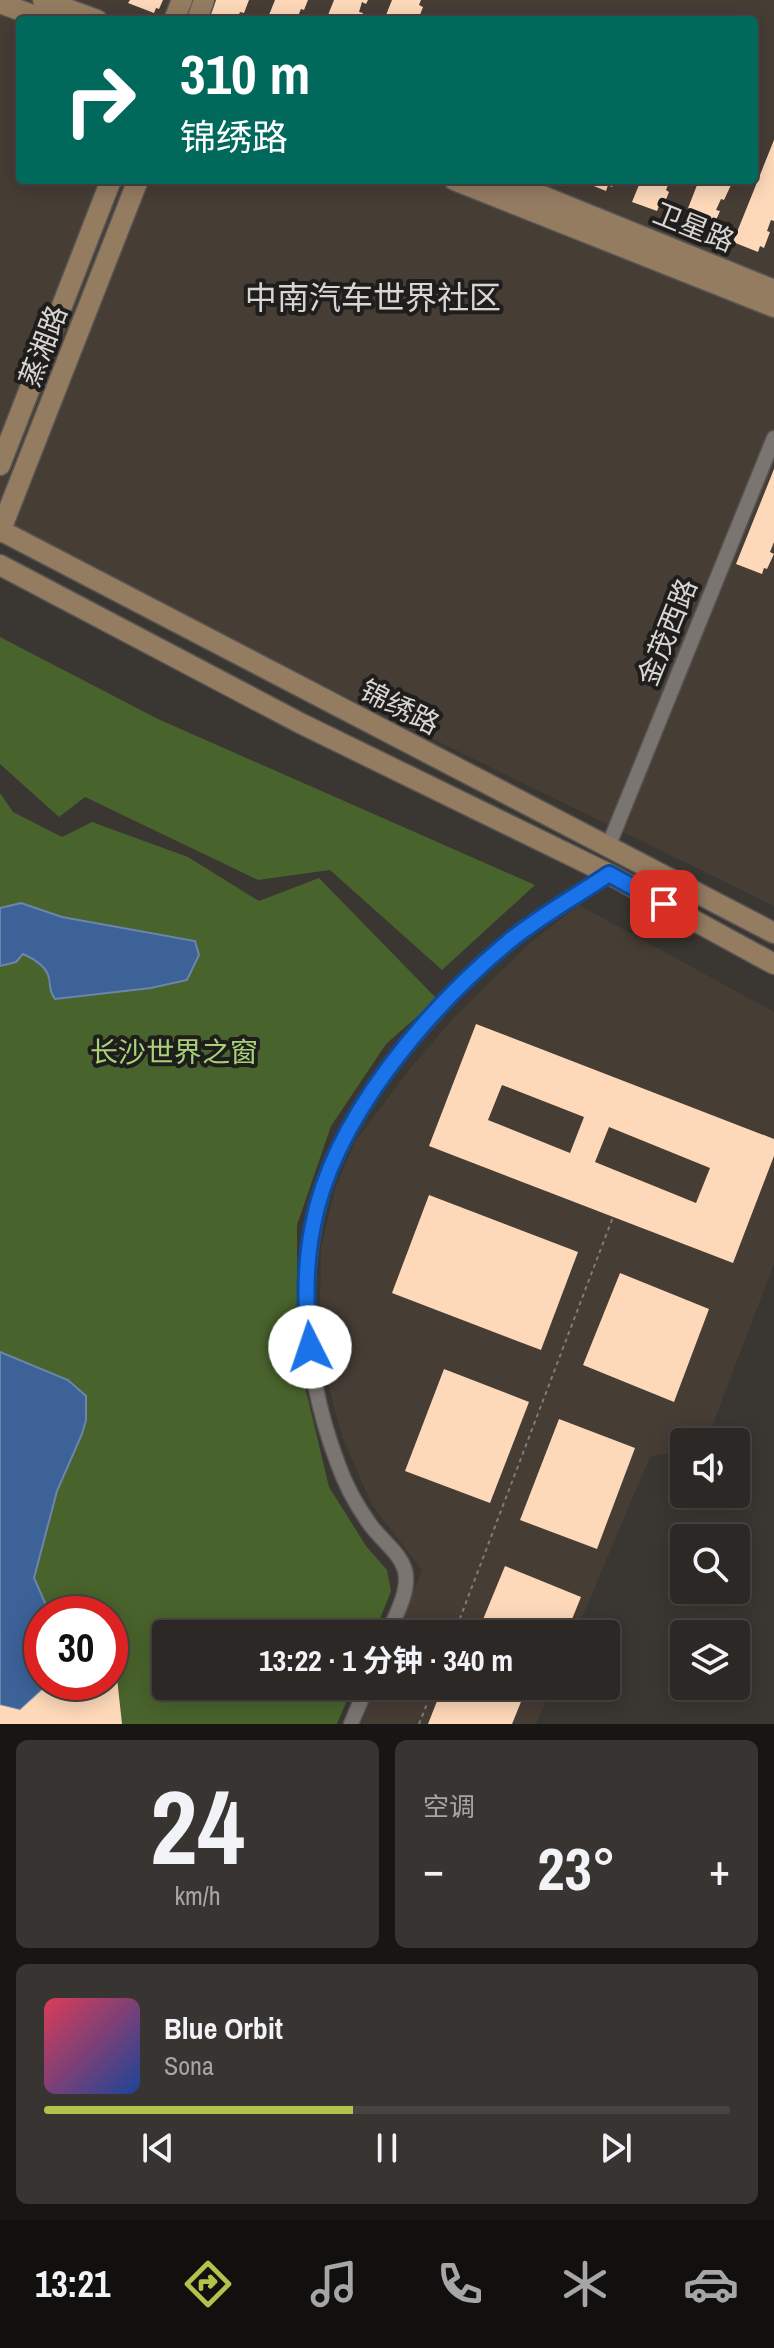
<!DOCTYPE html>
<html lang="zh">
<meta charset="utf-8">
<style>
:root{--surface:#2c2826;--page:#383432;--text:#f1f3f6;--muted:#a6a6a7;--line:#484443;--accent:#b3c24b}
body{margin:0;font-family:"Archivo Narrow","Noto Sans SC",sans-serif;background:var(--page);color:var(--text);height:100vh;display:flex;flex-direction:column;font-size:30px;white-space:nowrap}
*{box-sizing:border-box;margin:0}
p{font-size:26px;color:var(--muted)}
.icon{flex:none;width:44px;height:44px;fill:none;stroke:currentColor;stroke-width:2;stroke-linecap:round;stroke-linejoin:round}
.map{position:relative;height:1724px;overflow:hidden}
.sheet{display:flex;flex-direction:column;gap:16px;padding:16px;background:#181615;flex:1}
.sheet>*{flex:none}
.top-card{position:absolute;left:16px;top:16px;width:742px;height:168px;border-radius:8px;box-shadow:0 4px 20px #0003,0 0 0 2px var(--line);background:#00695c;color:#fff;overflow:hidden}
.controls{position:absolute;left:670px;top:1428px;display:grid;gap:16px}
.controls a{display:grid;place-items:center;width:80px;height:80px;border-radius:8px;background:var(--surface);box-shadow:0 4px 20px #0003,0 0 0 2px var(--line);font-size:40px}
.speed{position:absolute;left:24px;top:1596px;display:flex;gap:16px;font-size:40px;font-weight:700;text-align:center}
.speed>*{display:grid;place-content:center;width:104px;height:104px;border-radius:50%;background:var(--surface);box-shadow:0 4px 20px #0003,0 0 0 2px var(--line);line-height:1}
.speed .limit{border:12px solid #d22;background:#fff;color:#111}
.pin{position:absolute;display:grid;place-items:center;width:68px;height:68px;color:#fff;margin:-34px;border-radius:16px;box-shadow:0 4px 12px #0006}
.me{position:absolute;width:88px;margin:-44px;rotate:356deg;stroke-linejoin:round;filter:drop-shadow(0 0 6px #0008)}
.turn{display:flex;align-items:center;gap:28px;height:168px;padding:0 32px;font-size:36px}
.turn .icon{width:104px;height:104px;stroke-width:2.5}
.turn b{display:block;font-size:56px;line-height:68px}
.big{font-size:60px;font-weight:700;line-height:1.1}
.sheet .widget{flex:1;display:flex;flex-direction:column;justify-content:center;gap:12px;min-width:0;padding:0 28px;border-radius:12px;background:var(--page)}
.sheet .dial{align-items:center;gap:0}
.dial b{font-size:104px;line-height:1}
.song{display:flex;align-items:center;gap:24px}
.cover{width:96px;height:96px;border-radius:12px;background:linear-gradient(135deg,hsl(350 70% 55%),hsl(220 70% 35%))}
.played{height:8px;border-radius:4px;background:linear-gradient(90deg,var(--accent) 45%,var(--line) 45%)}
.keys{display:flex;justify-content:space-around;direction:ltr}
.heat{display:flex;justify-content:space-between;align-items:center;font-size:44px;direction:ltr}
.sheet .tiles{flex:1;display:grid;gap:16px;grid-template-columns:1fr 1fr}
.widget:last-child{grid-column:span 2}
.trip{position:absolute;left:152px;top:1620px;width:468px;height:80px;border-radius:8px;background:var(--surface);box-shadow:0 4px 20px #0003,0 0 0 2px var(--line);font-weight:700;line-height:80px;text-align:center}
.tab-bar{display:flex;height:128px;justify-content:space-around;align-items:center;background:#12100f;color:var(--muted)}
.tab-bar .icon{width:56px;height:56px}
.tab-bar .current{color:var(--accent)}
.tab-bar b{font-size:36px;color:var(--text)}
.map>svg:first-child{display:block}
.built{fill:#463d35;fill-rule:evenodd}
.green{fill:#49632c;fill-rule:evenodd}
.water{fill:#3d6298;stroke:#6c85aa;stroke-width:2}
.building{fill:#fdd8b9;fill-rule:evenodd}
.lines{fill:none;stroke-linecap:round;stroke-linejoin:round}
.street-casing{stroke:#585452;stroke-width:17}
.secondary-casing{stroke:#585452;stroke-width:23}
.path{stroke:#7f7c79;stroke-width:2;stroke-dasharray:4 4;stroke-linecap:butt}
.street{stroke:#7a7571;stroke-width:14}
.secondary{stroke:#947c61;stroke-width:20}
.route-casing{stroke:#114b97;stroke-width:20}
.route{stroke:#1a73e8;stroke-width:14}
.labels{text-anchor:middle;stroke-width:8;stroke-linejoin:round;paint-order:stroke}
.street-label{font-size:28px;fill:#d8d6d3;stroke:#1f1e1c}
.park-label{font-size:28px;fill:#a7d278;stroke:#1f1e1c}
.quarter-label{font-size:32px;fill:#d8d6d3;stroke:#1f1e1c}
</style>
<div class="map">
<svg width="774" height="1724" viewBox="0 0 774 1724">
<rect width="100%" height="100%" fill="#3a3632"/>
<!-- built -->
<g class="built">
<path d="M0,0h774v906l-470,-230 -304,-157zM20,20h734v160h-734z"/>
<polygon points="579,905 774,1012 774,1264 706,1442 684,1442 684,1450 650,1457 575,1634 396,1634 422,1570 372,1505 342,1437 319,1348 321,1247 335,1189 354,1143 412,1066 460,1011 531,942"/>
<polygon points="376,1686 553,1686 536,1724 361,1724"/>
</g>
<!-- green -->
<g class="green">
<polygon points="0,637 158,719 535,885 442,970 330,870 258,880 85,797 59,817 0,764"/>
<path d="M0,793l13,19 49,25 30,-15 96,35 71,44 60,-23 118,121 -51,45 -55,82 -34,99v128l32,134 37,59 21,24 4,21 -17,43h-208v52h187l-16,38h-337zM42,1614h68v68h-68z"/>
</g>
<!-- water -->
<g class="water">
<path d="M21,903l41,14 133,24 4,14 -12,25 -36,8 -96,11c-8,-11 -3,-14 -7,-24 -4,-11 -16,-17 -25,-21l-7,8 -16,4v-58z"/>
<polygon points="0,1352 68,1380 86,1396 86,1420 82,1434 57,1491 34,1578 50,1614 42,1614 42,1674 39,1675 42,1690 20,1710 0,1705"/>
</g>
<!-- building -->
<g class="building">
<polygon points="130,0 163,0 159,9 156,8 154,13 128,3"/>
<polygon points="216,0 249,0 244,13 240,12 237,20 208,20"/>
<polygon points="275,0 308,0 304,10 301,9 298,16 301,17 300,20 267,20"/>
<polygon points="334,0 368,0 366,4 362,2 359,12 363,13 360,20 326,20"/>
<polygon points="392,0 421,0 419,5 423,7 418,20 384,20"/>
<polygon points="774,140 774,221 771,220 767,231 770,232 764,248 760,246 758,252 733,242"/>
<polygon points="579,180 615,180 612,187 608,185 606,191"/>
<polygon points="641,180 670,180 666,190 669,192 663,207 659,206 657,211 632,202"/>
<polygon points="699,180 728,180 727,183 731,185 724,200 721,199 716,210 720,211 713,227 710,225 708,231 683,221"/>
<polygon points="774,469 774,542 770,552 774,554 767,569 764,568 762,574 736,564"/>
<path d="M476,1024l298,115v17l-41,107 -304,-117zM502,1085l82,32 -14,36 -82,-33zM609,1127l101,41 -14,35 -101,-41z"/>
<polygon points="429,1195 578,1252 541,1350 392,1293"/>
<polygon points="620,1273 709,1309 674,1402 583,1365"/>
<polygon points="444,1369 529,1402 490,1503 405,1471"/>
<polygon points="559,1419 635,1448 597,1549 520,1520"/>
<polygon points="505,1566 581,1597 566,1634 477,1634"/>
<polygon points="110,1668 117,1678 122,1724 0,1724 0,1705 20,1710 42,1690 39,1674 42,1674 42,1682 110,1682"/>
<polygon points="443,1686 496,1686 523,1697 512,1724 428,1724"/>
</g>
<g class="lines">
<!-- street casing -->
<g class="street-casing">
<g id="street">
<polyline points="608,847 774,438"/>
<path d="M388,1634c7,-18 19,-38 18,-57 -1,-22 -26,-37 -37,-54 -12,-17 -24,-39 -31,-59 -42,-110 -44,-235 13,-340 20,-36 48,-70 76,-101 25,-28 51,-57 81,-81 31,-25 67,-46 101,-68"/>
<polyline points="351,1724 367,1686"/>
</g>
</g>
<!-- secondary casing -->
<g class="secondary-casing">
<g id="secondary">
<polyline points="43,0 97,20"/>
<polyline points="0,3 46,20"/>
<polyline points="174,20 182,0"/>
<polyline points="197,20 204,0"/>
<polyline points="454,180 774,307"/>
<polyline points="503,180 774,290"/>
<polyline points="0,465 111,180"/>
<polyline points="0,530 774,933"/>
<polyline points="0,532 138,180"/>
<polyline points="0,565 300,723 609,874 774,964"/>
</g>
</g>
<!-- path -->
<g class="path">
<polyline points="454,1634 613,1217"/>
<polyline points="419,1724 434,1686"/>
</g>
<!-- street -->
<use href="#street" class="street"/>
<!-- secondary -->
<use href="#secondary" class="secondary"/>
</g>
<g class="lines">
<!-- route casing -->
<g class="route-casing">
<path id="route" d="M310,1347c-5,-40 -5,-83 3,-122 20,-106 114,-215 194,-282 31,-26 68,-46 102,-69l55,30"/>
</g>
<!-- route -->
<use href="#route" class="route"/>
</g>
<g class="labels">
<!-- street labels -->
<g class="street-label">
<text transform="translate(694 227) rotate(22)" y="10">卫星路</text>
<text transform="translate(43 346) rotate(-69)" y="10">蒸湘路</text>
<text transform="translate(667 632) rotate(-68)" y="10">金茂西路</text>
<text transform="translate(400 707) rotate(27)" y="10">锦绣路</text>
</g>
<!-- park labels -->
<g class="park-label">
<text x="174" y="1062">长沙世界之窗</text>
</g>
<!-- quarter labels -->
<g class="quarter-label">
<text x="373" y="309">中南汽车世界社区</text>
</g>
</g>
</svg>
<div class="controls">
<a><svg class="icon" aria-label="sound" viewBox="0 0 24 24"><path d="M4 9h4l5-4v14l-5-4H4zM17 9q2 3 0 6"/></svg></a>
<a><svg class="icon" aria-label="search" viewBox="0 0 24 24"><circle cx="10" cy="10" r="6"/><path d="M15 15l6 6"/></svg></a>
<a><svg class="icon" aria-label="layers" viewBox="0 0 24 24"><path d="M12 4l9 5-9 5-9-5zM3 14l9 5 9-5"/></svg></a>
</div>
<div class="speed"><div class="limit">30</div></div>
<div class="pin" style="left:664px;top:904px;background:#d93025"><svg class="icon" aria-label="arrive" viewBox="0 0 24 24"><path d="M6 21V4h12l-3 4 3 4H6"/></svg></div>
<svg class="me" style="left:310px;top:1347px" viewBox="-20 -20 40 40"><circle r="19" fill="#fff"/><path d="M0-13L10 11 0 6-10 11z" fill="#1a73e8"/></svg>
<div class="trip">13:22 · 1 分钟 · 340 m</div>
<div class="top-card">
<div class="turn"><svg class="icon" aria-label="right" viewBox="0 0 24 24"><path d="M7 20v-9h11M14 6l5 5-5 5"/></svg><div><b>310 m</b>锦绣路</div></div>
</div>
</div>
<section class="sheet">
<div class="tiles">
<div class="widget dial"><b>24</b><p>km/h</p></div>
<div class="widget"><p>空调</p>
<div class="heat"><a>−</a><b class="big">23°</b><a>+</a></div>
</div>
<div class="widget">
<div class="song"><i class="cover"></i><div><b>Blue Orbit</b><p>Sona</p></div></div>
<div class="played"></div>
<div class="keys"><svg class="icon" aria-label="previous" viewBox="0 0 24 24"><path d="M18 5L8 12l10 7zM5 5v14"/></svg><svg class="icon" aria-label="pause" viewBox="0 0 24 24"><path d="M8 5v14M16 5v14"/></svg><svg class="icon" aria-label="next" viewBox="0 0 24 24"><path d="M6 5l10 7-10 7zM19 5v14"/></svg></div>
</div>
</div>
</section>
<nav class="tab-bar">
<b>13:21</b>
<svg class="icon current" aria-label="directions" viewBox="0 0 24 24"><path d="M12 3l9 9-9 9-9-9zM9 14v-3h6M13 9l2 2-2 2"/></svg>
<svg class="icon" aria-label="music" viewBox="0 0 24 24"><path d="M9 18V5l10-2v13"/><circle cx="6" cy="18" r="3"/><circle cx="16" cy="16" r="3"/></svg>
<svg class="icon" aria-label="phone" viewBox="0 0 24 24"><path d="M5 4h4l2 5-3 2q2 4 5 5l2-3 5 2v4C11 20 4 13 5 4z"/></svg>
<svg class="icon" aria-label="climate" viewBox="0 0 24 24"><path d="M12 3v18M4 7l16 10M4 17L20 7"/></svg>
<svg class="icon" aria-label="car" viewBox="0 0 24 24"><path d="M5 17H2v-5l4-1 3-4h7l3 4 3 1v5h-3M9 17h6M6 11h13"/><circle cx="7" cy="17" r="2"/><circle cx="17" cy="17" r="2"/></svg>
</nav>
